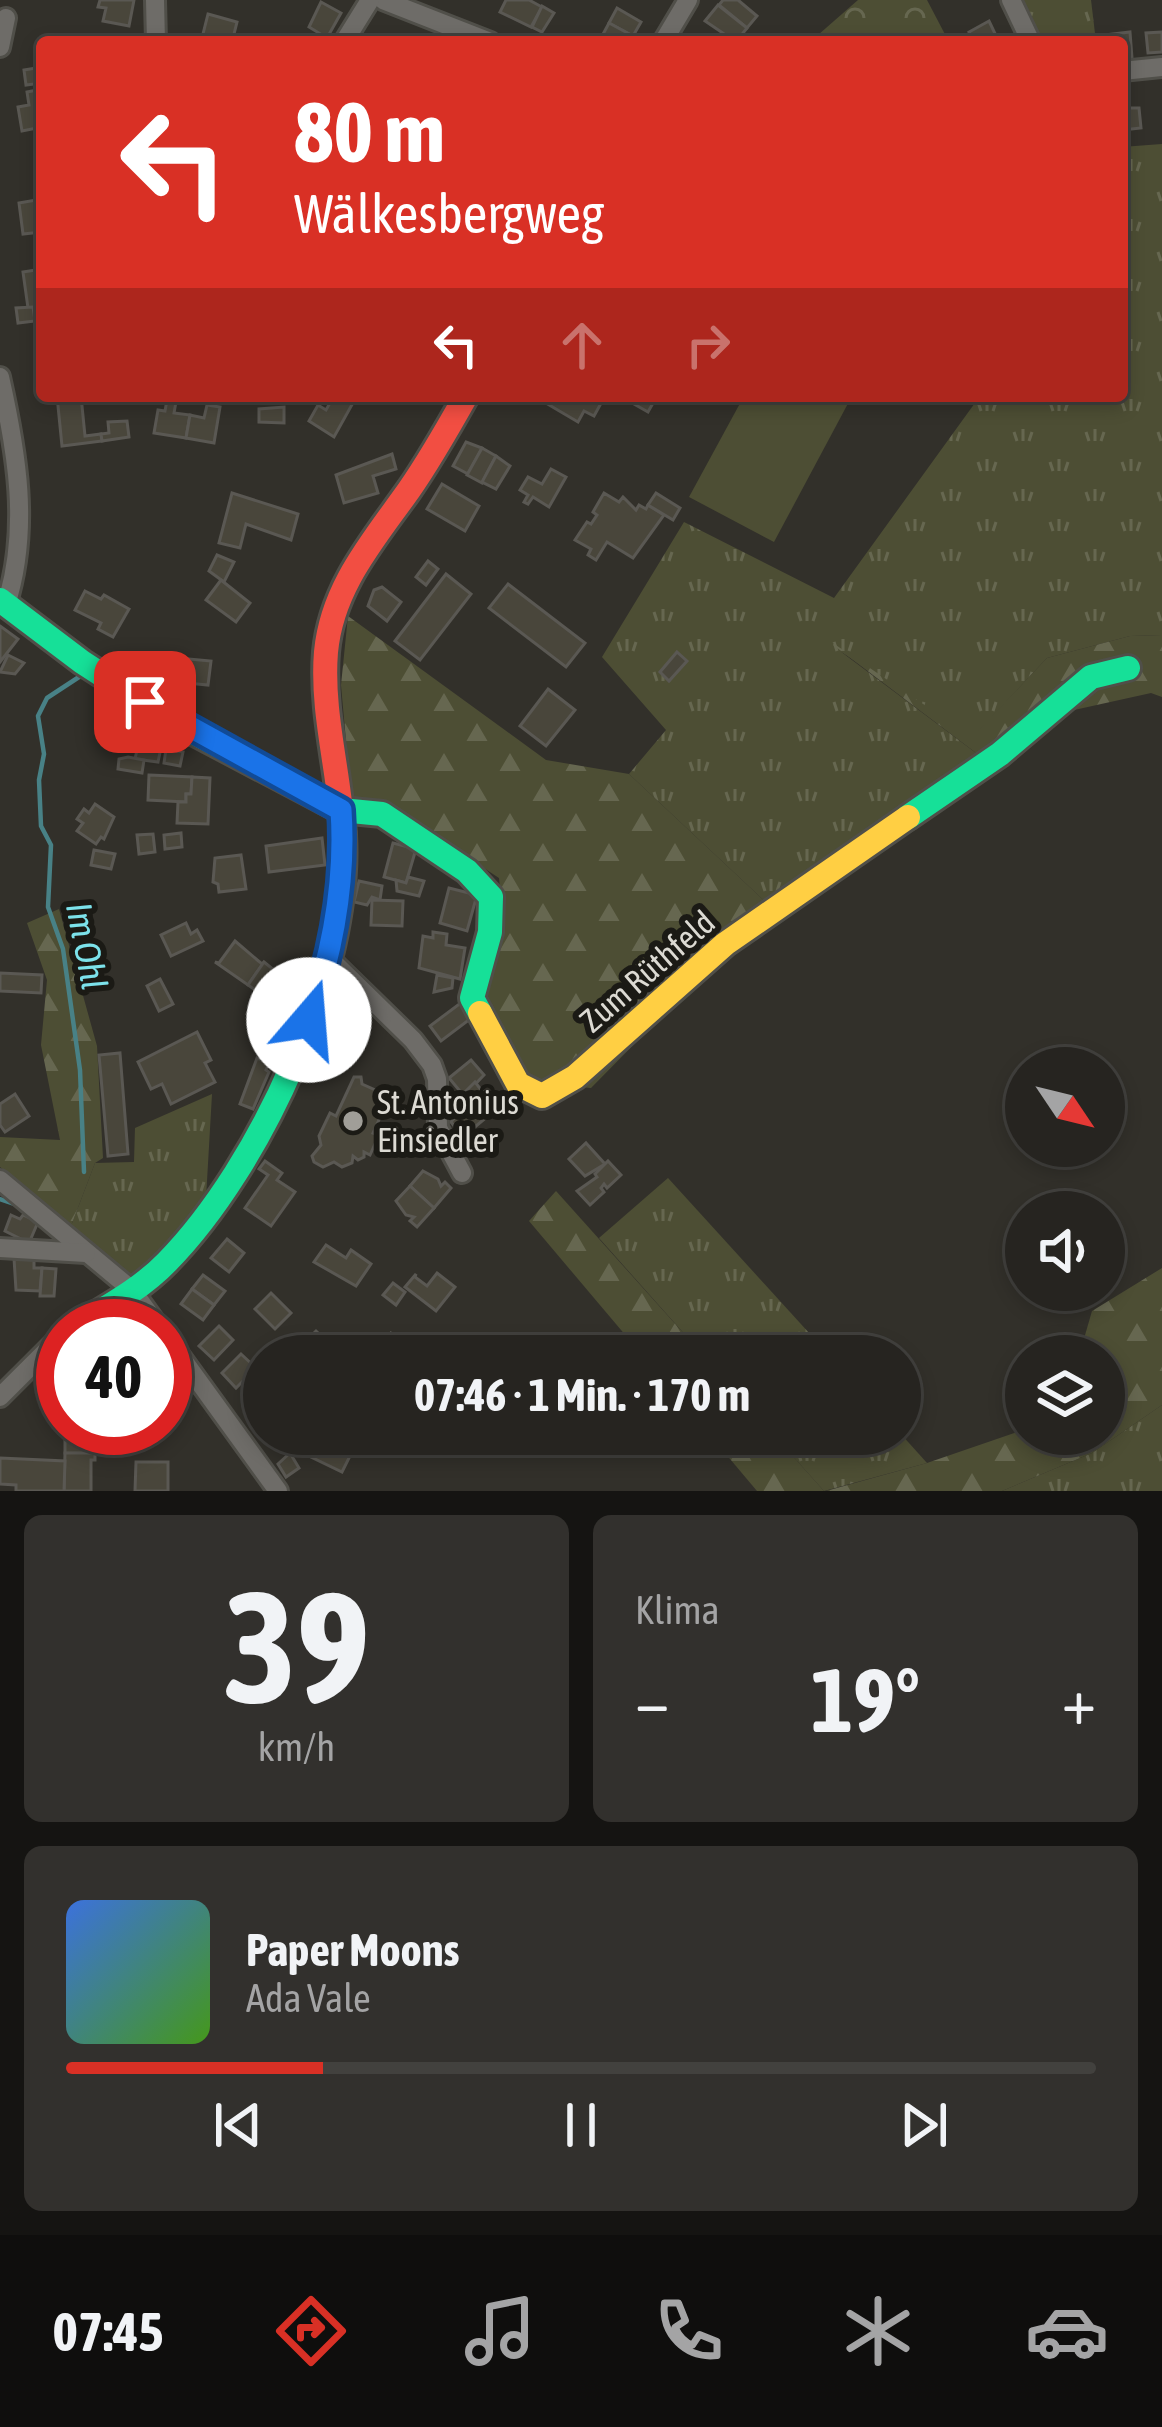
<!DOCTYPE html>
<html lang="de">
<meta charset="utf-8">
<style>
:root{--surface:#262420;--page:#32302d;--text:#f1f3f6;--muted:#a4a4a5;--line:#42413e;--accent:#d93025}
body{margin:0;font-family:"Asap Condensed",sans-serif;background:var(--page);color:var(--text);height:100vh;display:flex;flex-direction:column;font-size:45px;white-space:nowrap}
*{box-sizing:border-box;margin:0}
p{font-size:39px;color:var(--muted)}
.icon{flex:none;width:66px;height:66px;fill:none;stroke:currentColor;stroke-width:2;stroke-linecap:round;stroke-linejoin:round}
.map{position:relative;height:1491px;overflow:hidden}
.details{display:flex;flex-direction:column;gap:24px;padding:24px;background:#151412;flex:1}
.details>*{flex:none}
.banner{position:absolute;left:36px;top:36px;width:1092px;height:366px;border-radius:12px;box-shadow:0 6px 18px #0003,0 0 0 3px var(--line);background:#d93025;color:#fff;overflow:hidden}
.needle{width:78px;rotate:125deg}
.buttons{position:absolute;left:1005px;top:1047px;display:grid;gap:24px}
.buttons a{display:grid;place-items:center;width:120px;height:120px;border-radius:50%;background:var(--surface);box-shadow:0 6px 18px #0003,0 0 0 3px var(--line);font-size:60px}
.speed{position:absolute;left:36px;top:1299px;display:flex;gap:24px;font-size:60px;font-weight:700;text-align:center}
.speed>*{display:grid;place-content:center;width:156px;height:156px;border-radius:50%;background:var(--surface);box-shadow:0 6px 18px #0003,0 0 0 3px var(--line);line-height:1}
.speed .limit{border:18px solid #d22;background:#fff;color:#111}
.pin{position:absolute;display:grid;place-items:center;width:102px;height:102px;color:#fff;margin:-51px;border-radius:24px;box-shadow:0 6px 18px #0006}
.me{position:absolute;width:132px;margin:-66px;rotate:18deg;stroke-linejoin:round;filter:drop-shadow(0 0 9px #0008)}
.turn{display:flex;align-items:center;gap:42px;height:252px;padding:0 60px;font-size:54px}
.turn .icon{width:156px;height:156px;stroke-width:2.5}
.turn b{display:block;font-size:84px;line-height:102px}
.lanes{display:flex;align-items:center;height:114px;padding:0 60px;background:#0003;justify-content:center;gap:60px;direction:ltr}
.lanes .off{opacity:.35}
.big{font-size:90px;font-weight:700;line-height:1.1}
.details .card{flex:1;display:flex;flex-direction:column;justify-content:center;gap:18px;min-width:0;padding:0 42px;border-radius:18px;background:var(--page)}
.details .dial{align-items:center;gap:0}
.dial b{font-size:156px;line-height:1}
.song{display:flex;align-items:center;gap:36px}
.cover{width:144px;height:144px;border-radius:18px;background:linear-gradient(135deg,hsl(220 70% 55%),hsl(100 70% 35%))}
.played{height:12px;border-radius:6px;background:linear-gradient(90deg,var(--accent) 25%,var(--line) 25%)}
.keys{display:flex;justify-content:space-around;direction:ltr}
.heat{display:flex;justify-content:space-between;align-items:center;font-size:66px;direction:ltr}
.details .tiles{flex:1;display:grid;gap:24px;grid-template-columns:1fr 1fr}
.card:last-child{grid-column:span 2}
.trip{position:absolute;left:243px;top:1335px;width:678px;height:120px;border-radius:60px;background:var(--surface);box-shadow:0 6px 18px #0003,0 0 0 3px var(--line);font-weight:700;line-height:120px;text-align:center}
.dock{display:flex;height:192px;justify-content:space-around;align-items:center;background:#0f0e0d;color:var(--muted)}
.dock .icon{width:84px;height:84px}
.dock .active{color:var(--accent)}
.dock b{font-size:54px;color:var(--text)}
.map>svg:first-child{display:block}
.grass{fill:url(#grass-tufts)}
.forest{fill:url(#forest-firs)}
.park{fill:url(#park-crowns)}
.pitch{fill:#4d4e34}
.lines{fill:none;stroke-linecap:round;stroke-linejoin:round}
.stream{stroke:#488186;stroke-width:4.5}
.building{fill:#49463b;stroke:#5a5853;stroke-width:3}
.street-casing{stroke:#504f49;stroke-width:24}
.fast-casing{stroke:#504f49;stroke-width:30}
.slow-casing{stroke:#504f49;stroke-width:30}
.jam-casing{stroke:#504f49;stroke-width:30}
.street{stroke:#6e6c68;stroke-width:18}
.fast{stroke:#16e098;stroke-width:24}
.slow{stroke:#ffcf43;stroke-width:24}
.jam{stroke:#f24e42;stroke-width:24}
.route-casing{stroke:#114b97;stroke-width:30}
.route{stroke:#1a73e8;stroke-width:21}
.poi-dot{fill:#a09e98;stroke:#1b1a15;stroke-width:4.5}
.labels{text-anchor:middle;stroke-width:12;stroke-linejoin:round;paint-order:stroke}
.street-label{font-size:33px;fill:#dcdad3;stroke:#1b1a15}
.poi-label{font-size:33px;fill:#dcdad3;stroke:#1b1a15;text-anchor:start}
.water-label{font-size:36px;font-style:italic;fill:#7ce2eb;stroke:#1b1a15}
</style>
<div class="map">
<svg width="1162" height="1491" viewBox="0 0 1162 1491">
<defs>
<pattern id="grass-tufts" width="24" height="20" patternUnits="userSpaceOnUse" patternTransform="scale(3)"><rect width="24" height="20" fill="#4d4e34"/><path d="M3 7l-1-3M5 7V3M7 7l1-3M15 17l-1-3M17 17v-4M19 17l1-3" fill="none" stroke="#666750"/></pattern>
<pattern id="forest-firs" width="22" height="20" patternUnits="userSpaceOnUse" patternTransform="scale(3)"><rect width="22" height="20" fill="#4d4e34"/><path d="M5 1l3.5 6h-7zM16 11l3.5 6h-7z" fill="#666750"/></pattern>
<pattern id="park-crowns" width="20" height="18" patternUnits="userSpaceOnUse" patternTransform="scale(3)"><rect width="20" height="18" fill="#4d4e34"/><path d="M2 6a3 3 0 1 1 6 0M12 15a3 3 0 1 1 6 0" fill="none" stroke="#666750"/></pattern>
</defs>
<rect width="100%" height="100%" fill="#32302a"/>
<!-- grass -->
<g class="grass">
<polygon points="1023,0 1091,0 1096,42 1040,42"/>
<polygon points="1162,144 1162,635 1130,636 1047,658 972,738 840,651 988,762 770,906 629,774 666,730 602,657 684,522 834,598 980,396 1122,396 1122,147"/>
<polygon points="212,1094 206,1198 163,1253 131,1278 71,1226 95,1163 134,1162 135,1128"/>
<polygon points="668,1178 830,1356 704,1356 599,1238"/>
<polygon points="1162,1405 1162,1491 1002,1491 1092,1453"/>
<polygon points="900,1433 927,1463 824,1491 773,1434"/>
</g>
<!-- forest -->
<g class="forest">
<polygon points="348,616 546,760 629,774 770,906 591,1088 531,1083 479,994 503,917 499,878 399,812 351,797 341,685"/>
<polygon points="812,629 972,737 1047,658 1130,636 1162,635 1162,697 1151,693 1065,712 988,762"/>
<polygon points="59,909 97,1046 103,1158 95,1163 71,1226 0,1167 0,1137 60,1140 41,1045 47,980 27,923"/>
<polygon points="556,1191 704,1356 643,1356 529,1221"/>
<polygon points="1162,1268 1162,1405 1092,1453 1002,1491 826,1491 927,1463 1026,1429 1026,1434 1104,1434 1104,1356 1079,1356 1092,1311"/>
<polygon points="709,1434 773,1434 824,1491 757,1491"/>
</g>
<!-- park -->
<polygon class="park" points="858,0 927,0 949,42 810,42"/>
<!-- pitch -->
<polygon class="pitch" points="744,396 852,396 774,542 689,497"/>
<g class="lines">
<!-- stream -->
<g class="stream">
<polyline points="79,677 47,698 38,716 44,754 39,780 41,826 51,845 48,907 63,949 80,1070 84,1172"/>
<polyline points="0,1199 17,1205"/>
</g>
</g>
<!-- building -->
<g class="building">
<polygon points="100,0 134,0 129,26 103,21 106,8 98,7"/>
<polygon points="506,0 529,0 542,7 531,27 500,12"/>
<polygon points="723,0 738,0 757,16 747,28 719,5"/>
<polygon points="321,2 341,13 327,38 309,27"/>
<polygon points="718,5 747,28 736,42 705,21"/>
<polygon points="542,6 554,13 542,32 532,27"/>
<polygon points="617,8 641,22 633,36 609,23"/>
<polygon points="208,14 237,22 232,42 201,42"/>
<polygon points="989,21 999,42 974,42 969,32"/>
<polygon points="609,23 633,36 629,42 608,42 601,38"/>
<polygon points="1130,32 1132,58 1122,59 1122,42 1105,42 1104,35"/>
<polygon points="1162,32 1162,52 1148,53 1146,33"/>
<polygon points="42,67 42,83 26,85 24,70"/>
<polygon points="42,89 42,127 22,131 18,107 29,105 27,92"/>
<polygon points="1122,108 1139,108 1141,128 1122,130"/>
<polygon points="42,199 42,232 23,234 19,203"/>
<polygon points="42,269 42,306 28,308 23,272"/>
<polygon points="33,307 35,321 18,323 16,308"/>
<polygon points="57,396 81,396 85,436 101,434 102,441 62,446"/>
<polygon points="334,396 354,401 334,437 309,421 318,405 326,410"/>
<polygon points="534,396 605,396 594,416 584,411 578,422"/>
<polygon points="620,396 657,396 648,412"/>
<polygon points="167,400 176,402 174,413 190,415 186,438 154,433 158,410 165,411"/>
<polygon points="207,405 220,407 214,443 186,438 190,415 204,418"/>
<polygon points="284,407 284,423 259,422 259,409"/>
<polygon points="127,421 129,437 102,441 101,434 109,433 108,422"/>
<polygon points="466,442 482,448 468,474 453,466"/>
<polygon points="482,448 496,456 482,483 467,475"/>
<polygon points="392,454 396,469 373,476 378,493 344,503 336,475"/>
<polygon points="496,456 510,466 496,489 482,482"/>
<polygon points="551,469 566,477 549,507 533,497 528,504 524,502 528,495 520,490 528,477 542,484"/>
<polygon points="442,484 479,506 465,531 427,509"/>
<polygon points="232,493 298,514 291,540 246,524 240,548 219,543"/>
<polygon points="604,493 619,502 623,497 636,510 639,505 646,509 648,505 664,515 633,558 607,542 596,560 588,555 591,549 575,540 587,522 591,524 597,515 593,512"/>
<polygon points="656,493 680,508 673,520 648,505"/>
<polygon points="217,555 234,562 224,582 209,571"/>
<polygon points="428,561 438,569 426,585 416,577"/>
<polygon points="446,574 471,594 420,660 395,641"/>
<polygon points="221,580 250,603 236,622 206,600"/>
<polygon points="508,584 585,643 566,667 489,608"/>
<polygon points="382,587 401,602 387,621 368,606 374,590"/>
<polygon points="85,591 101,599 104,595 129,609 113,637 98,629 101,623 75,610"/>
<polygon points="0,626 18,639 0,662"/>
<polygon points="677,652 687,661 669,681 660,672"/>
<polygon points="8,655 24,663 15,674 0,672"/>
<polygon points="178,658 211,661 208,685 176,682"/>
<polygon points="548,689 575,710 546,746 520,726"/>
<polygon points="142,720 165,723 163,734 169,735 167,744 162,743 158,762 135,759 139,741 131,737 132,731 140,729"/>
<polygon points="166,749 183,752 180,766 164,763"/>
<polygon points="128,757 144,760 142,773 118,769 119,759"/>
<polygon points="149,775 192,777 191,794 186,794 186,802 148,800"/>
<polygon points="192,777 210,778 208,824 177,823 178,802 186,802 186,794 191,794"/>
<polygon points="95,804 114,817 104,839 101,837 96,844 77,831 83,823 77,819 84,809 89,813"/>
<polygon points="181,833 182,847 165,849 164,835"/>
<polygon points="153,834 155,852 139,854 137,835"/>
<polygon points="322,838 325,865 269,872 266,846"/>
<polygon points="393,843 416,849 406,883 384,877"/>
<polygon points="94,850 115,854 111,869 91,865"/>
<polygon points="241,855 246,889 219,892 218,884 213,882 215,858"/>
<polygon points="408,877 424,881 419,896 397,891 396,880 406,883"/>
<polygon points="359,881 382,886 380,900 372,897 367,905 354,902"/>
<polygon points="449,888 477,895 467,931 440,923"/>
<polygon points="372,900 403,901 402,926 371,925"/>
<polygon points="186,923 191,934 197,930 203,941 171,956 161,935"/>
<polygon points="433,932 447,934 446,945 465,948 460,979 419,968 423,936 433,938"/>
<polygon points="235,941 262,964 264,962 248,985 215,962 219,963"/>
<polygon points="264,962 274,970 258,992 248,985"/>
<polygon points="277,967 293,978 261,1024 247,1014"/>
<polygon points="0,973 42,975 41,993 0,991"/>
<polygon points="437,975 453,978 452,988 434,992"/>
<polygon points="160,979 173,1004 159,1011 147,986"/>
<polygon points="462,1002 474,1016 441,1041 430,1026"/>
<polygon points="197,1032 211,1060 205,1063 215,1082 171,1104 162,1084 151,1089 138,1062"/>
<polygon points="120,1053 128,1154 108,1156 99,1055"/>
<polygon points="257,1058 269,1063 266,1070 269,1072 253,1109 240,1104"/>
<polygon points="471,1060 484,1075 464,1096 449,1078"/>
<polygon points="354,1077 361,1077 362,1084 380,1092 386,1088 391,1093 373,1133 379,1135 370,1155 364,1152 364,1157 358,1160 353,1156 352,1163 342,1167 334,1162 323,1167 314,1162 312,1156 321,1145 319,1136 330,1113 336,1116"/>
<polygon points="475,1082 486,1096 480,1106 488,1116 469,1132 461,1124 455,1127 451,1122 455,1117 448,1109"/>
<polygon points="15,1094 29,1116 5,1132 0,1125 0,1104"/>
<polygon points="586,1143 605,1164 585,1176 569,1159"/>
<polygon points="265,1161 282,1173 277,1180 295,1192 271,1226 245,1208 268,1175 259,1169"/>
<polygon points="608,1161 621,1175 607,1188 604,1184 601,1188 604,1192 590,1205 577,1191 597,1177 595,1174"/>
<polygon points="423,1171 438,1179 441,1186 445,1182 451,1188 434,1208 410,1186"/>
<polygon points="410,1186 434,1208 417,1227 410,1221 414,1217 406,1215 396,1201"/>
<polygon points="11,1215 20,1219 23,1215 38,1222 29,1243 5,1231"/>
<polygon points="227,1239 244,1253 229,1272 211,1258"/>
<polygon points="326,1245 346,1258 351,1250 371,1264 356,1286 314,1262"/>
<polygon points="14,1258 34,1259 34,1268 42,1268 40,1291 16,1290"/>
<polygon points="42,1268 56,1269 54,1296 40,1296"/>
<polygon points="437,1273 455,1287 436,1311 405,1287 416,1274 415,1277 427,1286"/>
<polygon points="203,1275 225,1291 214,1305 192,1289"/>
<polygon points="393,1283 405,1292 396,1305 383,1295"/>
<polygon points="192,1289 214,1305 203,1320 181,1304"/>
<polygon points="271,1293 291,1313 275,1329 255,1309"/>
<polygon points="219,1326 233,1340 214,1360 199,1346"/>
<polygon points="316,1331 336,1350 330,1356 313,1356 302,1345"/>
<polygon points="391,1333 415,1345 410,1356 364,1356 371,1342 384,1348"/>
<polygon points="241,1354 256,1368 236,1388 222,1373"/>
<polygon points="65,1428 118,1428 118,1454 65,1453"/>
<polygon points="320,1434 346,1434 358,1440 342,1472 309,1456"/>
<polygon points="600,1434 634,1434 637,1440 611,1454"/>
<polygon points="65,1453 95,1453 95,1460 91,1460 91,1491 64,1491"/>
<polygon points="290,1453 299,1468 286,1477 278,1464"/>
<polygon points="0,1458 65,1461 64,1491 16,1491 16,1485 0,1484"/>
<polygon points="136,1462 168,1462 168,1491 135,1491"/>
</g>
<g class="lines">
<!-- street casing -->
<g class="street-casing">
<g id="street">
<polyline points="155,0 156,42"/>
<polyline points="383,0 490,42"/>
<polyline points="1011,0 1031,42"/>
<polyline points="344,42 370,0"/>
<polyline points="663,42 688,0"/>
<polyline points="0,47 6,18"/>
<polyline points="1122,71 1162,67"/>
<path d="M0,377c17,76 30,152 6,228"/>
<polyline points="329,958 413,1040 432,1065 437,1079 438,1128 462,1173"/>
<polyline points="0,1180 132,1290 158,1326"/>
<polyline points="0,1248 86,1253"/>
<polyline points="165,1335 278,1491"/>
<polyline points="0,1397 63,1334"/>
</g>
</g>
<!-- fast casing -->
<g class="fast-casing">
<g id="fast">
<polyline points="0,600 82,662 176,723 341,810 382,814 467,871 491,897 490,932 472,998 480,1013"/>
<polyline points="908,817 1000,754 1091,677 1128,668"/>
<path d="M76,1326c31,-19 65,-37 91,-64 94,-96 184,-291 176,-427"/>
</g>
</g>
<!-- slow casing -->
<g class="slow-casing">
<polyline id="slow" points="480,1013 518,1084 542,1096 575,1077 725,944 908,817"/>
</g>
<!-- jam casing -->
<g class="jam-casing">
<path id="jam" d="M343,835c-3,-61 -22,-122 -17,-183 6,-65 47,-111 83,-162 21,-30 39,-62 57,-94"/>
</g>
<!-- street -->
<use href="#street" class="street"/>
<!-- fast -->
<use href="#fast" class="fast"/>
<!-- slow -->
<use href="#slow" class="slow"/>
<!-- jam -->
<use href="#jam" class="jam"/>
</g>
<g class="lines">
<!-- route casing -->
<g class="route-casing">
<path id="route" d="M145,702l196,108c5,73 -8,141 -32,210"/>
</g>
<!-- route -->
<use href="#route" class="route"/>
</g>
<!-- markers -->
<circle class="poi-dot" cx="353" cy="1121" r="12"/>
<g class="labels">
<!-- street labels -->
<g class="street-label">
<text transform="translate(647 971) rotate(-41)" y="12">Zum Rüthfeld</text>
</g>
<!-- poi labels -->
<g class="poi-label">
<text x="377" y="1114">St. Antonius<tspan x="377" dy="38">Einsiedler</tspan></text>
</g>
<!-- water labels -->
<g class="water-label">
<text transform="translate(87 946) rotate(79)" y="13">Im Ohl</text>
</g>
</g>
</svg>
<div class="buttons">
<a><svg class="needle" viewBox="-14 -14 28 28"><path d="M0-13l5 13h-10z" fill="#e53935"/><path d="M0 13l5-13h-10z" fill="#a4a4a5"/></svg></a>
<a><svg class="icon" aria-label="sound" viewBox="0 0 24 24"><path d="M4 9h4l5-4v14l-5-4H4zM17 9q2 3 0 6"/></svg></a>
<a><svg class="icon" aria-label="layers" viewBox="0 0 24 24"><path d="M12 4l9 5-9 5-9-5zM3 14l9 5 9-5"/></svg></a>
</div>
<div class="speed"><div class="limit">40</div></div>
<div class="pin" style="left:145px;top:702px;background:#d93025"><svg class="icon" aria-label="arrive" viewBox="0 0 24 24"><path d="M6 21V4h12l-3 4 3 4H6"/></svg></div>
<svg class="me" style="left:309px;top:1020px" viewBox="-20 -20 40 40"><circle r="19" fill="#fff"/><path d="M0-13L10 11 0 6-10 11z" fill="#1a73e8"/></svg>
<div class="trip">07:46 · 1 Min. · 170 m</div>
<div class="banner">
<div class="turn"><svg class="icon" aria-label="left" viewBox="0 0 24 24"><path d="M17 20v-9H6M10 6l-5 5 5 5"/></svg><div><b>80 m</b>Wälkesbergweg</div></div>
<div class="lanes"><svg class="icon" aria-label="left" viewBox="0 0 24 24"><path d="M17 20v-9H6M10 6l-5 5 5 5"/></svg><svg class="icon off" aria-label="ahead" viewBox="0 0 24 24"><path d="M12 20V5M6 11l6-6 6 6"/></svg><svg class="icon off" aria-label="right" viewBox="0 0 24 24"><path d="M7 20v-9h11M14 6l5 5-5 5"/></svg></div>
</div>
</div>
<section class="details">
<div class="tiles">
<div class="card dial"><b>39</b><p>km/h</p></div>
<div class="card"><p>Klima</p>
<div class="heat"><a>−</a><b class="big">19°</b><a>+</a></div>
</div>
<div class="card">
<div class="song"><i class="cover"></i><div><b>Paper Moons</b><p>Ada Vale</p></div></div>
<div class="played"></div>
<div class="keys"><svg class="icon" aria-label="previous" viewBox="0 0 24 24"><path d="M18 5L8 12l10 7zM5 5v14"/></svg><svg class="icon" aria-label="pause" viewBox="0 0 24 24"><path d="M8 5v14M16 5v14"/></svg><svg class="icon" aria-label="next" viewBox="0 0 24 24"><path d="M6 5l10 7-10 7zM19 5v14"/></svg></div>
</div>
</div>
</section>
<nav class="dock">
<b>07:45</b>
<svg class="icon active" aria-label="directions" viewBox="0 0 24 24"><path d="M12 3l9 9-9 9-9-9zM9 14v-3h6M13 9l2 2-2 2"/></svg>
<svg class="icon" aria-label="music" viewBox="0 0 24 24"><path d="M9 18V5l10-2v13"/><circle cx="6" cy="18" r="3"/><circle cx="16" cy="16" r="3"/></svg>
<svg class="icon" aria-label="phone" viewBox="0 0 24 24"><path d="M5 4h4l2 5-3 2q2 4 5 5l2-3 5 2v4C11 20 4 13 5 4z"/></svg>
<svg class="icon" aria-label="climate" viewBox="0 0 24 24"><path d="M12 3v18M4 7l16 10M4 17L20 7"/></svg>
<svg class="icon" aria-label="car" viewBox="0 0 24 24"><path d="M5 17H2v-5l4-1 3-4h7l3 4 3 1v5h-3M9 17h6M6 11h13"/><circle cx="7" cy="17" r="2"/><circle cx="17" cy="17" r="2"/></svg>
</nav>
